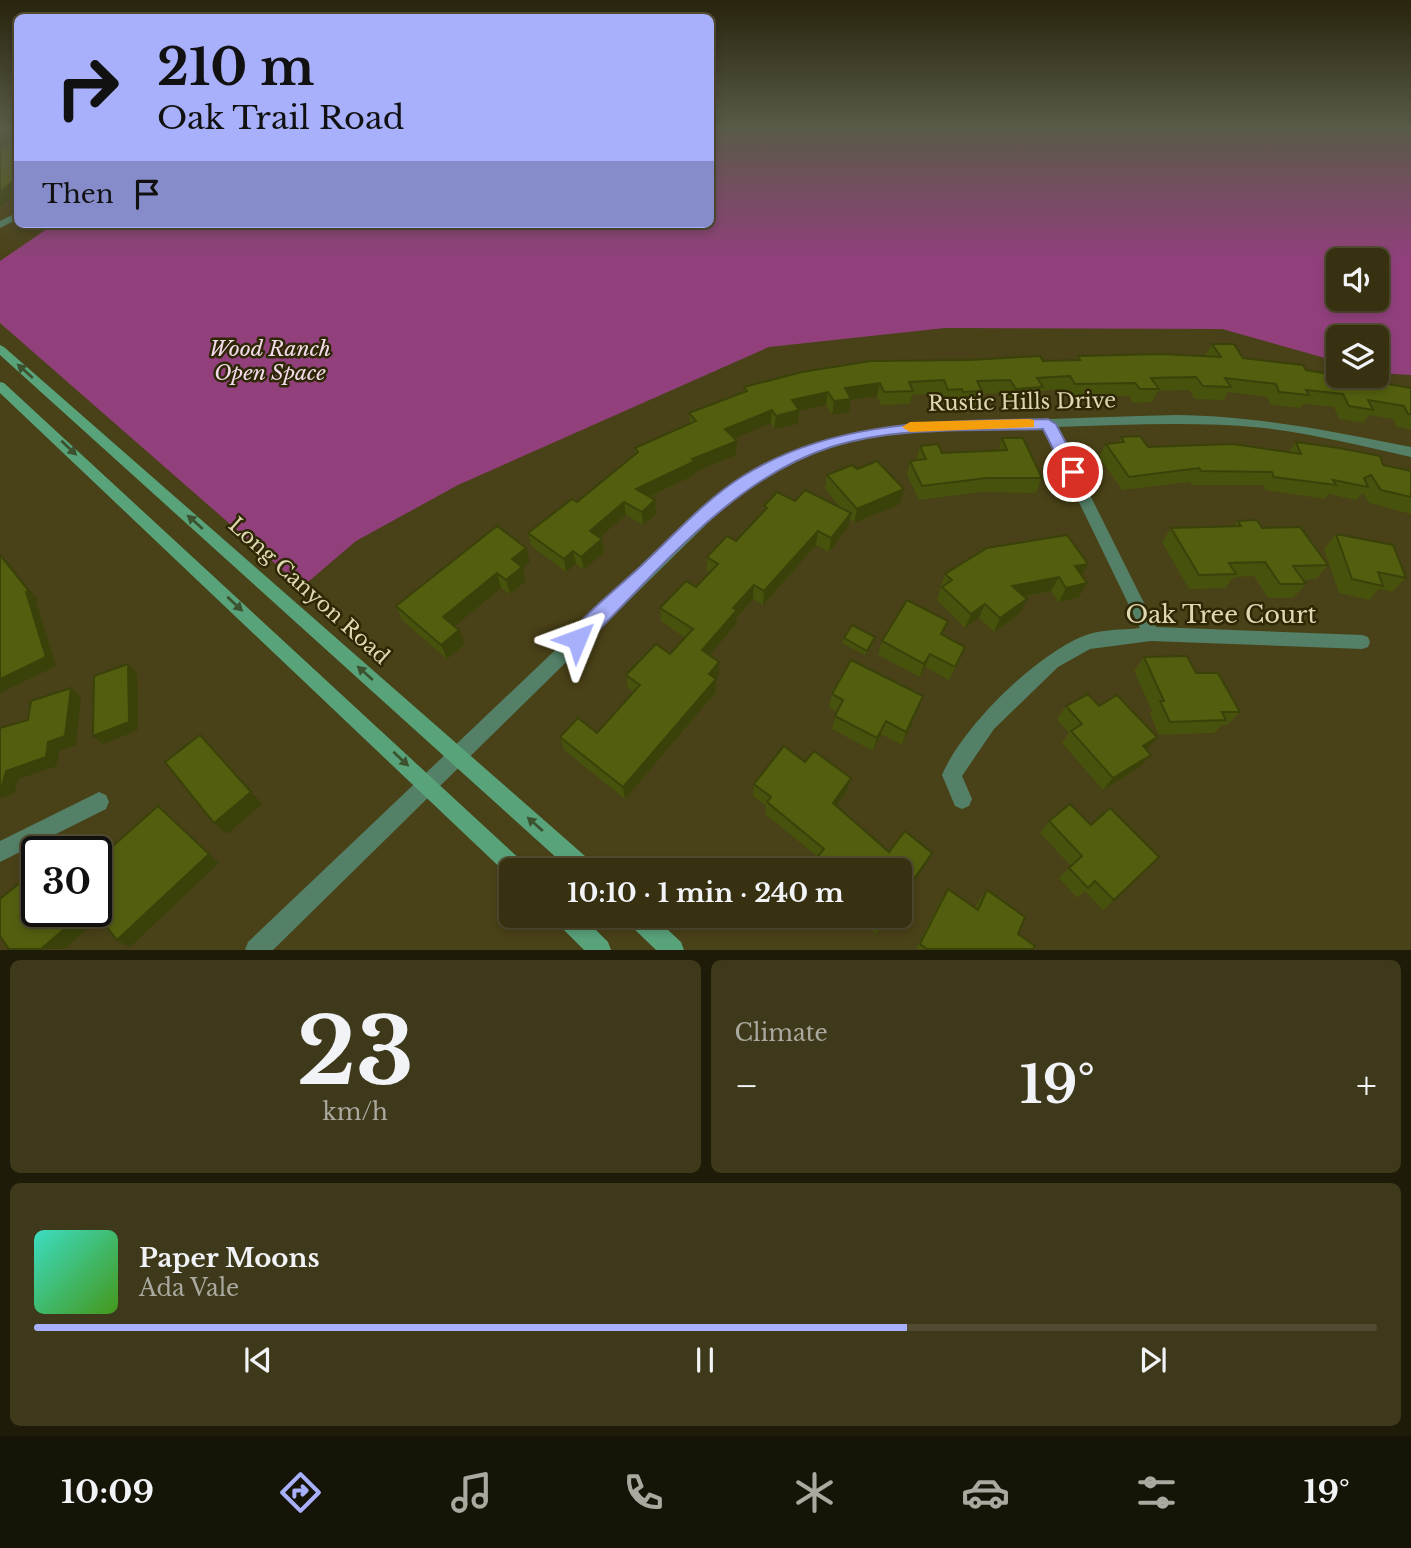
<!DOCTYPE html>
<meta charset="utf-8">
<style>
:root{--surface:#373111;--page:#3e391a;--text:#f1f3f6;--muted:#aaa99f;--line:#514c31;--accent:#a8b0fc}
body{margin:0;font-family:"Libre Baskerville",serif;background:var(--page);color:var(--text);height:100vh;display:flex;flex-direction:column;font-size:26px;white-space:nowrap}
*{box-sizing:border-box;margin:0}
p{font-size:23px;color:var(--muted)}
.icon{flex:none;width:38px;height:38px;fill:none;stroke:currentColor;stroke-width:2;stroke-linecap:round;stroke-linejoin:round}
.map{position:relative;height:950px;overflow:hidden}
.sheet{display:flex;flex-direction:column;gap:10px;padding:10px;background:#1e1b09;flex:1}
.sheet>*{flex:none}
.banner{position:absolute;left:14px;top:14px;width:700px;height:214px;border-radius:10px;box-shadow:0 4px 10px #0003,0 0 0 2px var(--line);background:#a8b0fc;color:#111;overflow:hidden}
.tools{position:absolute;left:1326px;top:248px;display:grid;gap:14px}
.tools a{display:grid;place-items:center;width:63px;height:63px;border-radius:10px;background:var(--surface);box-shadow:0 4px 10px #0003,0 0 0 2px var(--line);font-size:35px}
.speed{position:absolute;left:21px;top:836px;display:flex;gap:14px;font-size:35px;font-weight:700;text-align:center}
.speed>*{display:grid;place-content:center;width:91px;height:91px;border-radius:50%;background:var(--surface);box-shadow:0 4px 10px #0003,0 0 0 2px var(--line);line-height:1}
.speed .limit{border:4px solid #111;border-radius:10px;background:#fff;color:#111}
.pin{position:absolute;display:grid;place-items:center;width:60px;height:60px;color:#fff;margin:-30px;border:4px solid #fff;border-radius:50%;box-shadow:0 2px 7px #0007}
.me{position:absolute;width:77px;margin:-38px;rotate:46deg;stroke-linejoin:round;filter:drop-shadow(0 0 5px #0008)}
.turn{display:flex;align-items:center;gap:24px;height:147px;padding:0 28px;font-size:32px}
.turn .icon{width:91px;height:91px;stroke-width:2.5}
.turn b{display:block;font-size:49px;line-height:60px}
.then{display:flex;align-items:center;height:66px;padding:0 28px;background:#0003;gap:14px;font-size:26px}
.big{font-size:52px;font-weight:800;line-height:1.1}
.sheet .tile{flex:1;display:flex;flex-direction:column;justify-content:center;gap:10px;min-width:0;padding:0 24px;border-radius:10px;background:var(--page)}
.sheet .dial{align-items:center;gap:0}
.dial b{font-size:91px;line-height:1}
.song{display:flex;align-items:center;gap:21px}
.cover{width:84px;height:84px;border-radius:10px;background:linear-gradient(135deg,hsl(170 70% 55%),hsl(100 70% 35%))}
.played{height:7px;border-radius:4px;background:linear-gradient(90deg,var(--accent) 65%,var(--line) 65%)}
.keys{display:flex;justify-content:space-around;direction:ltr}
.heat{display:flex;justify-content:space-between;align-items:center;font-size:38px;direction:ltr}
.sheet .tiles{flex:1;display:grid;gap:10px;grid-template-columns:1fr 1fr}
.tile:last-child{grid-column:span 2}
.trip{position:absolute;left:499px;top:858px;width:413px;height:70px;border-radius:10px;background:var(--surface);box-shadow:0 4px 10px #0003,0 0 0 2px var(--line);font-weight:800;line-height:70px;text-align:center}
.menu{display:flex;height:112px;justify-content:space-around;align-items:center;background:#161407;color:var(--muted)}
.menu .icon{width:49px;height:49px}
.menu .selected{color:var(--accent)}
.menu b{font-size:32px;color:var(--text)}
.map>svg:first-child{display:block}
.green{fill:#91407c;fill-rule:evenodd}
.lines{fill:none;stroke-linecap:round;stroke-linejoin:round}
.minor{fill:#538067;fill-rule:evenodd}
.secondary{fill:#59a37b;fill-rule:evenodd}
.wall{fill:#47520d}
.shaded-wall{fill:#3a420a}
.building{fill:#535f0f;stroke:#3a420a;stroke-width:2}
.oneway{fill:#3c522e}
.route{fill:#a8b0fc;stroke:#6d72a4;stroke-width:2}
.slow{fill:#f59e0b}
.labels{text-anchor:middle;stroke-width:5;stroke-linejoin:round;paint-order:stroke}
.park-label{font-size:21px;font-style:italic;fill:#f4dbeb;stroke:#2d2705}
.street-label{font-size:21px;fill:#ded7b1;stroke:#2d2705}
.near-street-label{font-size:24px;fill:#ded7b1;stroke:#2d2705}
</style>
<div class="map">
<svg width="1411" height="950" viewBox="0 0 1411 950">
<rect width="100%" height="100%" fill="#494117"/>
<!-- green -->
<path class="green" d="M711,128h700v247l-34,-2v-35h-38v24l-117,-33 -277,-1 -176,19 -311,138 -102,56 -54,46 -302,-264v-62l54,-37h656zM1339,261h38v38h-38z"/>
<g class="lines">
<!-- minor -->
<g class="minor">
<polygon points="18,212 18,219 0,228 0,221"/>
<path d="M1176,415c82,1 155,16 235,32v10c-49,-11 -97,-23 -147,-29 -69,-7 -139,-3 -208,-1l100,200 206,8 6,2 2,5 -2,5 -6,2 -211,-8 -61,8 -32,18 -64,62 -32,47 10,23 -3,7 -7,3 -7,-3 -13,-31c21,-49 91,-117 139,-138 17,-8 41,-7 59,-9l-97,-200c-73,2 -151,-4 -222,22 -37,14 -69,36 -100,60l-448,440h-28l3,-8 463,-440c108,-82 187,-79 316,-82 50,-2 99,-4 149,-5z"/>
<polygon points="99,792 106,795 109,802 106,809 0,862 0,841"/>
</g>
<!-- secondary -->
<g class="secondary">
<polygon points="0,345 4,347 593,863 596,870 570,870 0,355"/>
<polygon points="0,382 4,383 524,863 527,870 511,870 510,877 0,393"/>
<polygon points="554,915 581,915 608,942 611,950 584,950 557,923"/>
<polygon points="625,915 652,915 681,942 684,950 656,950 628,923"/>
</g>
</g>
<!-- wall -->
<g class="wall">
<polygon points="1212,344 1243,358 1306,370 1411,388 1411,430 1397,427 1393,419 1369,415 1363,423 1339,419 1334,407 1304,404 1300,408 1271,405 1267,397 1228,392 1224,400 1195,399 1189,390 1158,391 1152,402 1133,403 1129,396 1070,397 1065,389 1041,391 1038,400 1011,402 1006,393 981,394 978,404 960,405 959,402 945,403 940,393 912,395 910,404 881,405 877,396 851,400 849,412 832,415 826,405 799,411 798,424 774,429 771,423 734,438 736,455 695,472 695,475 649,497 655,500 656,514 643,525 626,515 599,537 602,539 604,552 584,570 576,564 566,572 531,546 528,533 577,502 635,454 635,448 690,424 689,413 744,392 744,387 1043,361 1076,360 1078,356 1205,356"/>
<polygon points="1121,437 1148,447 1288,452 1296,442 1383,465 1411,471 1411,514 1369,503 1363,493 1356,500 1328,494 1325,499 1265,490 1263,485 1192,485 1190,482 1122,490 1099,457 1106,444 1118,443"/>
<polygon points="1002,438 1042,478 1036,493 982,492 919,500 907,475 910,461 916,460 920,446 942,453 998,450"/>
<polygon points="857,469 900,504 854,523 850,518 848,527 829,552 816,545 763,605 753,599 737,617 736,624 709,655 719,675 716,679 716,692 625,799 564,750 560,737 597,733 634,692 628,688 626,675 670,654 685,638 661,621 660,608 696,587 710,572 707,571 707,557 736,541 764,512 764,506 795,501 841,508 825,489 827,475"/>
<polygon points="1238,521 1262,528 1328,565 1316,579 1303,580 1306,584 1293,598 1268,598 1254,576 1234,577 1225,588 1189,589 1162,542 1171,528 1234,526"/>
<polygon points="1336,534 1406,578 1392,592 1379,589 1369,600 1339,593 1324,549"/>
<polygon points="530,562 523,568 526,581 510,594 501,588 454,626 465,644 447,659 402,620 396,606"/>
<polygon points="1088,564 1081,575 1087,583 1079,597 1059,602 1051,591 1024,597 1020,613 994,632 979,618 965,628 937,600 945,574"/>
<polygon points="943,635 959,660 949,680 925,667 920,677 878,655 882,641"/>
<polygon points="844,638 874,642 865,655 842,643"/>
<polygon points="1144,657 1196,673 1240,712 1227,725 1222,725 1214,733 1159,735 1150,714 1152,711 1134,671"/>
<polygon points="832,694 918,710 902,745 881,734 873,751 832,729 837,712 829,707"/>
<polygon points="1066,706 1099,706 1151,755 1140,767 1103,790 1062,743 1069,733 1057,719"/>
<polygon points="805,762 851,778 847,790 836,806 889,852 926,864 900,870 811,870 813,862 818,857 765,814 766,806 753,796 754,784"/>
<polygon points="1070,804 1114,900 1103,910 1085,891 1077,898 1059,878 1071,866 1040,833 1049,821"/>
<polygon points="948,889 975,908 979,900 987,890 1018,934 1033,949 916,949 941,899"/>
<polygon points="856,915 889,915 876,934"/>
</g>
<!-- shaded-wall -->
<g class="shaded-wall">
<polygon points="18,177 18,192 0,207 0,192"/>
<polygon points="880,383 877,396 851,400 849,412 832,415 834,401 845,388"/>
<polygon points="828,392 826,405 799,411 798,424 774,429 776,416 792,400"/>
<polygon points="772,410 771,423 725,442 725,429"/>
<polygon points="737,441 736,455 695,472 695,475 637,502 636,489 692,459"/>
<polygon points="904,489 900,504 854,523 857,509"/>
<polygon points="655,500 656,514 643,525 642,512"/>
<polygon points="624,502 626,515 592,544 590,531"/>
<polygon points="851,513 848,527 829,552 831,538"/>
<polygon points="818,531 816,545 763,605 764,591"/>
<polygon points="602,539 604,552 584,570 581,557"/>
<polygon points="526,548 530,562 523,568 526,581 510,594 506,580 512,559"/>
<polygon points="573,551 576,564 566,572 564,559"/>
<polygon points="0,553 38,600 36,601 56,666 0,693 0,679 26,592 0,555"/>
<polygon points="1088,564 1080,578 1075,566"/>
<polygon points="497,573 501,588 449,631 443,617"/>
<polygon points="1059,577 1051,591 1006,600 1012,586"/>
<polygon points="1087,583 1079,597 1059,602 1066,588"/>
<polygon points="754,585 753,599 737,617 736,624 702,664 702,650 733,608"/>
<polygon points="1027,599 1020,613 994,632 1000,618"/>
<polygon points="985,604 979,618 965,628 971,614"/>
<polygon points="459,630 465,644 447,659 441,645"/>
<polygon points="930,654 925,667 920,677 924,664"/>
<polygon points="719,662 719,675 716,679 716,692 625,799 623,787 709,674"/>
<polygon points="128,664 137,673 138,730 103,744 93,736"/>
<polygon points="71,688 81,697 76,745 59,751 57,766 18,779 14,794 0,798 0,786 6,771 48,742"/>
<polygon points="923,696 918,710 902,745 906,732"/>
<polygon points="886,721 881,734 873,751 877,738"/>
<polygon points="200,735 262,804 227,834 214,823"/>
<polygon points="1157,737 1147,750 1143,746"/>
<polygon points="1151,755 1140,767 1103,790 1113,778"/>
<polygon points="851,778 847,790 830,815 833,803"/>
<polygon points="158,806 219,863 130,947 117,940"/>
<polygon points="932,853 926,864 900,901 900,899"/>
<polygon points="84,912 96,912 104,915 64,949 41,949"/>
<polygon points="888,915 889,915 876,934 881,925"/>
</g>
<!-- building -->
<g class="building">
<polygon points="18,135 18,177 0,192 0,149"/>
<polygon points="1212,344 1234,344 1243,358 1303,365 1306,370 1411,388 1411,415 1408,414 1404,406 1368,400 1373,410 1349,406 1343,394 1306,390 1309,395 1279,392 1276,384 1225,378 1231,387 1203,386 1196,377 1151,378 1159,389 1140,389 1135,383 1075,384 1070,376 1037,378 1043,387 1016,389 1010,380 977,381 982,391 963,392 962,389 948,390 944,380 909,382 913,391 884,392 880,383 845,388 851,399 834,401 828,392 792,400 799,410 776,416 772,410 725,429 737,441 692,459 695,461 636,489 655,500 642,512 624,502 590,531 602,539 581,557 573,551 564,559 528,533 572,499 577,502 638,452 635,448 696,421 689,413 747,391 744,387 802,372 871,361 970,360 1040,356 1043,361 1080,360 1078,356 1161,354 1221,357"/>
<polygon points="1140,436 1148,447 1233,444 1301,454 1296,442 1339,448 1380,456 1383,465 1411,471 1411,497 1381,490 1371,475 1364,478 1368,487 1333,480 1336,485 1274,477 1272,472 1201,471 1199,468 1129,477 1106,444 1124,442 1121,437"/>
<polygon points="1002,438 1023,438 1042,478 987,478 922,486 910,461 926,459 920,446 938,444 942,453 1007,450"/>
<polygon points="877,461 904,489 857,509 827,475 852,465 857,469"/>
<polygon points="805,490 851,513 831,538 818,531 764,591 754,585 733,608 737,610 702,650 719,662 709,674 716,679 623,787 560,737 578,718 597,733 640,685 626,675 656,644 670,654 693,629 660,608 686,581 696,587 718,564 707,557 727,536 736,541 767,508 764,506 777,492 795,501"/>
<polygon points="1257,520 1262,528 1300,527 1328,565 1293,566 1306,584 1280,584 1265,562 1229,563 1236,574 1199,575 1171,528 1241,526 1238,521"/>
<polygon points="497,526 526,548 512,559 522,567 506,580 497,573 443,617 459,630 441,645 396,606"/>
<polygon points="1336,534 1393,545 1406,578 1378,572 1383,586 1352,579"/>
<polygon points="1067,535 1088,564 1075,566 1087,583 1066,588 1059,577 1012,586 1027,599 1000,618 985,604 971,614 942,587 952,580 945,574 987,548"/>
<polygon points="0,555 29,591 26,592 46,657 0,679"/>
<polygon points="907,600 948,621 941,634 965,647 955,667 930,654 924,664 882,641"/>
<polygon points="852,625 875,637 867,651 844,638"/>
<polygon points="1187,656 1196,673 1218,673 1240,712 1222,712 1226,720 1170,722 1160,701 1164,701 1144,657"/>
<polygon points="851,660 923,696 906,732 886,721 877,738 835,716 843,700 832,694"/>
<polygon points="128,664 129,722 93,736 94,676"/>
<polygon points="71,688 65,736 48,742 46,757 6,771 2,786 0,786 0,728 28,720 31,701"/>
<polygon points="1088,694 1099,706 1117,695 1157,737 1143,746 1151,755 1113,778 1071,731 1082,724 1066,706"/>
<polygon points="200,735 251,792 214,823 165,762"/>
<polygon points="784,746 805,762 814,751 851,778 833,803 889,852 905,831 932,853 900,899 900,870 821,870 813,862 824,849 767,802 771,797 754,784"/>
<polygon points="1070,804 1091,825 1110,808 1159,857 1114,900 1095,881 1088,888 1069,868 1082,856 1049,821"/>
<polygon points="158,806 209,854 117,940 94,912 96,912 96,861"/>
<polygon points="32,873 37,880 37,912 84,912 41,949 9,949 0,936 0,899"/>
<polygon points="948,889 978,910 987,890 1025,917 1018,934 1035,946 1033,949 927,949 920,944"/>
<polygon points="871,915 888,915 881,925"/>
</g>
<!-- one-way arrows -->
<defs><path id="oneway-solid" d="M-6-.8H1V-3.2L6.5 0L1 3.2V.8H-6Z" transform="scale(1.75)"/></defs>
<g class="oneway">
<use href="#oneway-solid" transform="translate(25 371) rotate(-138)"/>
<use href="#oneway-solid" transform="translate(69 448) rotate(43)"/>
<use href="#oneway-solid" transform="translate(195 522) rotate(-138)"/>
<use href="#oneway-solid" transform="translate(235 604) rotate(43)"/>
<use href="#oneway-solid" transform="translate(365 673) rotate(-138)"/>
<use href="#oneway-solid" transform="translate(401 759) rotate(43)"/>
<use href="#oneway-solid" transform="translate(535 824) rotate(-138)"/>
</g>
<!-- sky -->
<linearGradient id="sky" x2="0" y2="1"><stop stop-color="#28240d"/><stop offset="0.49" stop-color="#595a47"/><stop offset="1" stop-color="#595a47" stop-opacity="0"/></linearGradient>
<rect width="1411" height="261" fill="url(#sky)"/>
<!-- route -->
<path class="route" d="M1048,419l8,5 25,48 -3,4h-11l-24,-47c-69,2 -145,-3 -212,18 -100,32 -174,126 -247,198h-14l-2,-6c9,-20 57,-57 75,-75 32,-30 63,-65 100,-88 93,-58 200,-54 305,-57z"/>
<!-- slow -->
<polygon class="slow" points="1029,419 1034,420 1034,427 910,432 902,427 910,422"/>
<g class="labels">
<!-- park labels -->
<g class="park-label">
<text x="270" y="356">Wood Ranch<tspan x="270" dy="24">Open Space</tspan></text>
</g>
<!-- street labels -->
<g class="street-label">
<text transform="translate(1022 402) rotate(-1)" y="7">Rustic Hills Drive</text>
<text transform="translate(309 591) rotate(42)" y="7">Long Canyon Road</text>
</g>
<!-- near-street labels -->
<g class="near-street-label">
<text x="1221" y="623">Oak Tree Court</text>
</g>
</g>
</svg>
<div class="tools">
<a><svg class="icon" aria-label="sound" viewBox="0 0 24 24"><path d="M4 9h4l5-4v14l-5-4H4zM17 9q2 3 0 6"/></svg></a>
<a><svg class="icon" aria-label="layers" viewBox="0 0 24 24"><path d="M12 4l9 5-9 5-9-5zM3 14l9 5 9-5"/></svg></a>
</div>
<div class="speed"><div class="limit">30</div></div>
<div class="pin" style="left:1073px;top:472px;background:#d93025"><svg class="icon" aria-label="arrive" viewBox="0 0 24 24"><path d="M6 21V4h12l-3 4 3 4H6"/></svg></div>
<svg class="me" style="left:577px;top:639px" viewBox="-20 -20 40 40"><path d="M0-17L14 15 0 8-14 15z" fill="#a8b0fc" stroke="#fff" stroke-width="4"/></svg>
<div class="trip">10:10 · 1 min · 240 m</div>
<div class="banner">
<div class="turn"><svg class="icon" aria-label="right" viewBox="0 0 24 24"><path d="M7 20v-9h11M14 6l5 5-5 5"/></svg><div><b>210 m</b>Oak Trail Road</div></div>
<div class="then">Then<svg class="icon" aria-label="arrive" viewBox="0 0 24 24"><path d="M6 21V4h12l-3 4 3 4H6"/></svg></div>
</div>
</div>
<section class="sheet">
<div class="tiles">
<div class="tile dial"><b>23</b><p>km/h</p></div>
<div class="tile"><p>Climate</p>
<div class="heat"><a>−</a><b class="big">19°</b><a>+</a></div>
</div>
<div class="tile">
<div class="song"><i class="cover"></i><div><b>Paper Moons</b><p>Ada Vale</p></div></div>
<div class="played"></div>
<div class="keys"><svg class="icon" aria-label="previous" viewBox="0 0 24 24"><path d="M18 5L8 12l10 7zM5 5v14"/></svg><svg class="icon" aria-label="pause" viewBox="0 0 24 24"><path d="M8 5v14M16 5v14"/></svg><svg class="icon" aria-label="next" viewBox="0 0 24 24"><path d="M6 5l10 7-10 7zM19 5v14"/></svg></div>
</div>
</div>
</section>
<nav class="menu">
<b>10:09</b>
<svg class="icon selected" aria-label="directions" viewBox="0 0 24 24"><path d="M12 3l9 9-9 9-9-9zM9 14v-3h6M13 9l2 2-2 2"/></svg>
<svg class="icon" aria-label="music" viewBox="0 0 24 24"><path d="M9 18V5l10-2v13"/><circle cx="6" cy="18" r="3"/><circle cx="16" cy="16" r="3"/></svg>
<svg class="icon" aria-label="phone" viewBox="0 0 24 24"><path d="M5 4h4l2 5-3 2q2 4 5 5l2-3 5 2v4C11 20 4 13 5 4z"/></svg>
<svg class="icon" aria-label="climate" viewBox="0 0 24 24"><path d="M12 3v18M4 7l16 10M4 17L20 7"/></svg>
<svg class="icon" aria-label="car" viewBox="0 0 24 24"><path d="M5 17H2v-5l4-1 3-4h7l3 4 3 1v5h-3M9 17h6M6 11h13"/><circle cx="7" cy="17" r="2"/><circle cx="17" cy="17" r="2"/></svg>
<svg class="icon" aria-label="filters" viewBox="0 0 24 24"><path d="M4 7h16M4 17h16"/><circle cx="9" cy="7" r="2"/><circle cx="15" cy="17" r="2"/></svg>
<b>19°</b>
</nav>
